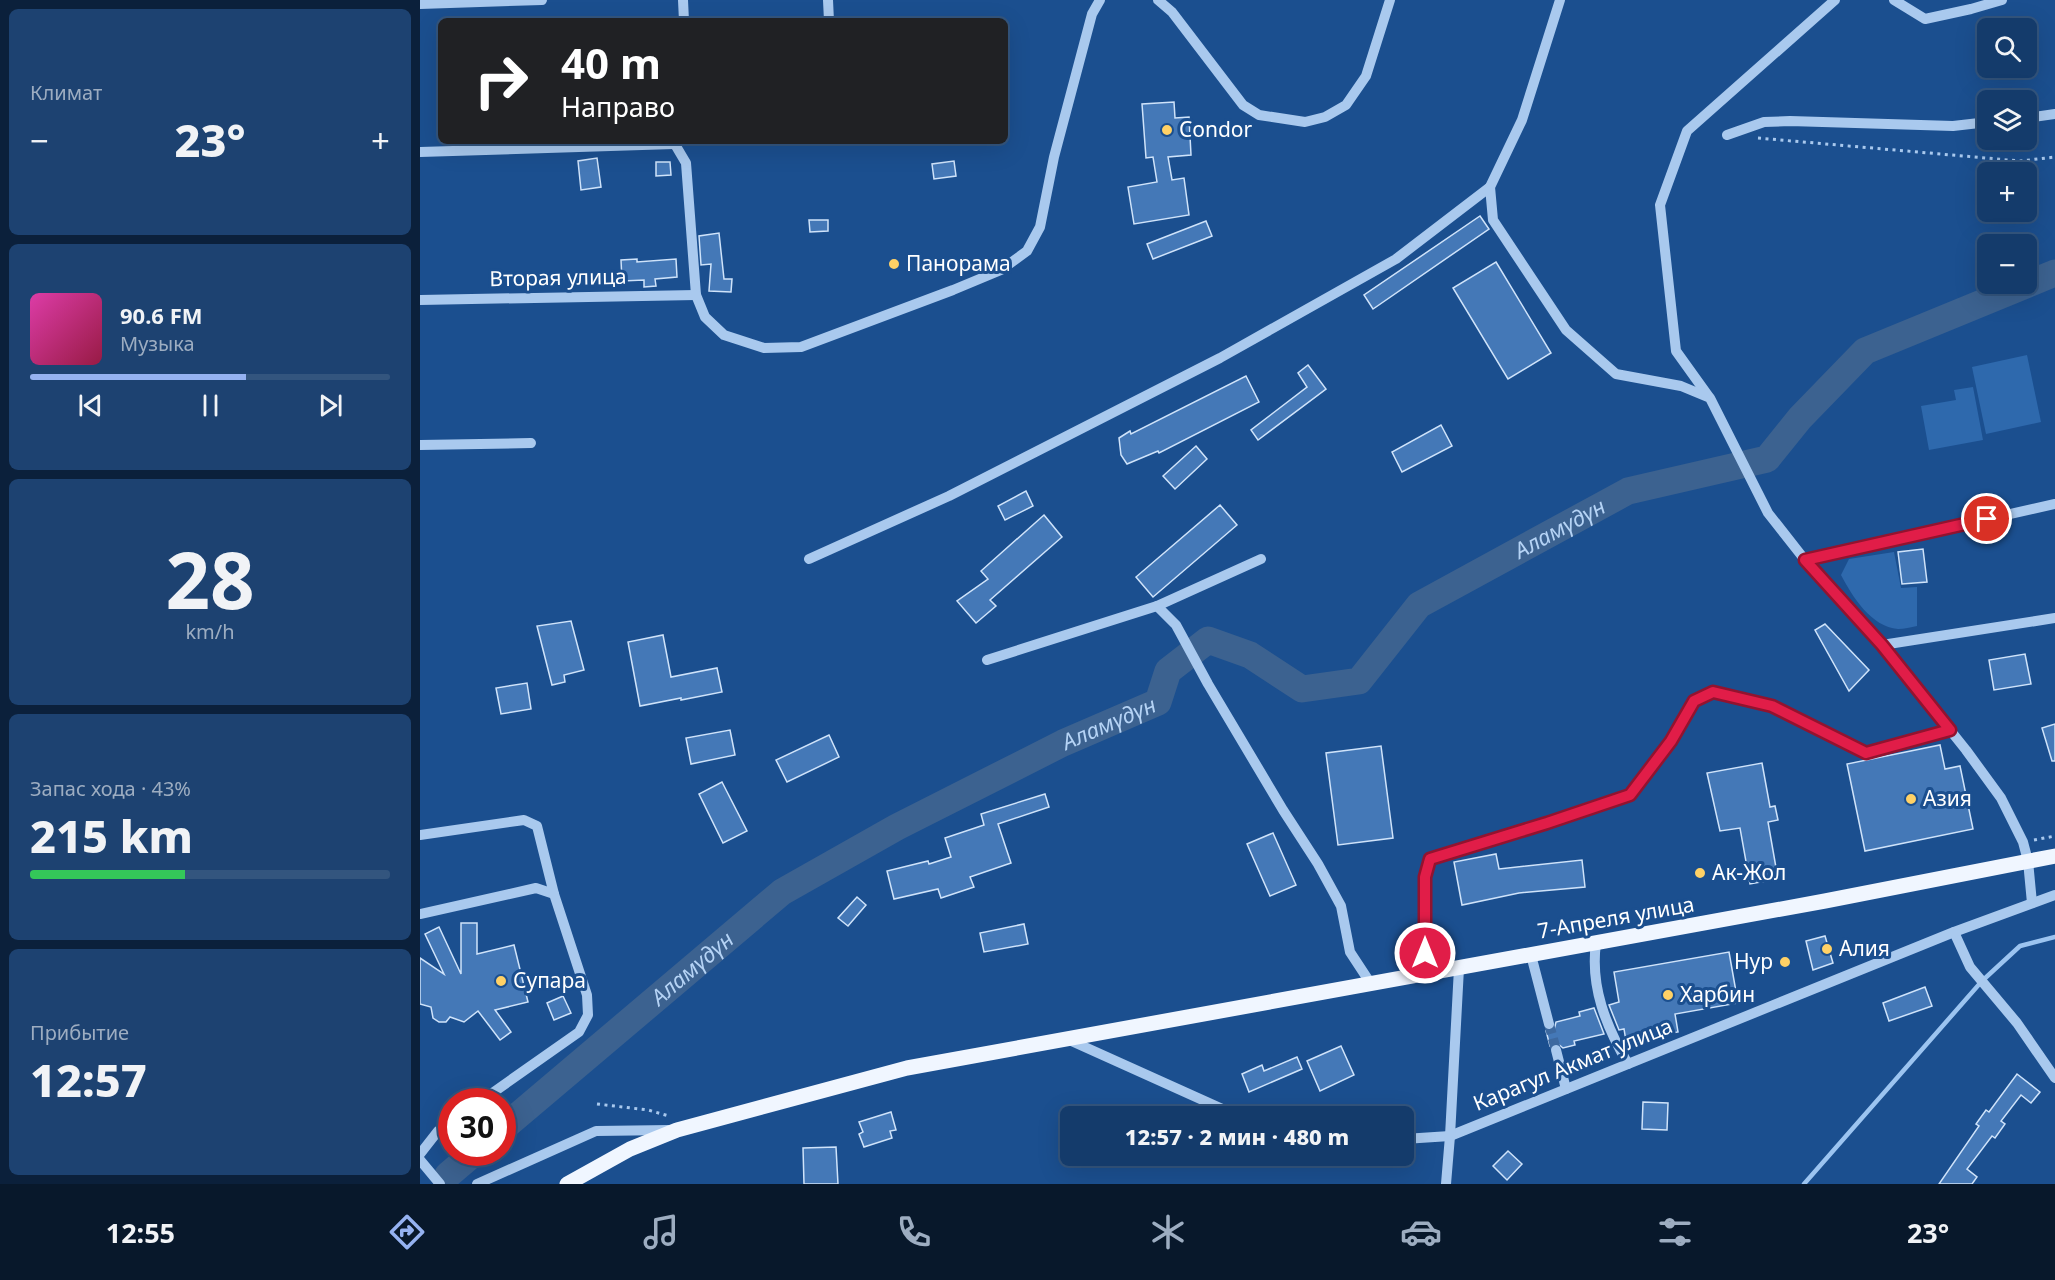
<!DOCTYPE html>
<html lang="ru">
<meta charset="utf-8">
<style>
:root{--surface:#143b6b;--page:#1d4271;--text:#f1f3f6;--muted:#9dadc1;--line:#33557e;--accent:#95b2f1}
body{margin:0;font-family:"Noto Sans",sans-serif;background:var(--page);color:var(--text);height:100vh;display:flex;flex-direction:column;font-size:22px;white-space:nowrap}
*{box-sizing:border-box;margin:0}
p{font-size:20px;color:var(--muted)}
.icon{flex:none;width:33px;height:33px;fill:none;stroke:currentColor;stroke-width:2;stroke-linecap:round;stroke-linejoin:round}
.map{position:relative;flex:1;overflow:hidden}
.side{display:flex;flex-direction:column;gap:9px;padding:9px;background:#0b203b;width:420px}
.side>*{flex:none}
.top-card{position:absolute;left:18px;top:18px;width:570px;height:126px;border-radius:9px;box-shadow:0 6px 24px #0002,0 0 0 2px var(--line);background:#202124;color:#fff;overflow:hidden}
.tools{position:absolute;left:1557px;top:18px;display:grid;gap:12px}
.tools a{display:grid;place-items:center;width:60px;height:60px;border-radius:9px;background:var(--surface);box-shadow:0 6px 24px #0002,0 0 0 2px var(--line);font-size:30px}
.speed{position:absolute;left:18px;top:1088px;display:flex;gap:12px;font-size:30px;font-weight:700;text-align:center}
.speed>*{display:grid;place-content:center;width:78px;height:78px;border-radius:50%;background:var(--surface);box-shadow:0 6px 24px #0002,0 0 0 2px var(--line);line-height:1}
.speed .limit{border:9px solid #d22;background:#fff;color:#111}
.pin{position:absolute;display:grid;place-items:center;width:51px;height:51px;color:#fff;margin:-26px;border:3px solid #fff;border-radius:50%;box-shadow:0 2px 6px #0007}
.me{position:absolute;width:66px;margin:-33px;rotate:0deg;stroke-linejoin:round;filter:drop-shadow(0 0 4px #0008)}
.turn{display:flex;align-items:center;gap:21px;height:126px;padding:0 24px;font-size:27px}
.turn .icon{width:78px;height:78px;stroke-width:2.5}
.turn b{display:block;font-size:42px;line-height:51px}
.big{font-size:45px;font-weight:800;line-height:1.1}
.side .widget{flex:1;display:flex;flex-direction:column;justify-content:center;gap:9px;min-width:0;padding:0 21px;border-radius:9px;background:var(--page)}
.side .dial{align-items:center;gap:0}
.dial b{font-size:78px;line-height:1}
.song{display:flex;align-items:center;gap:18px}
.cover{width:72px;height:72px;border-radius:9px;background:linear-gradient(135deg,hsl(320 70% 55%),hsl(340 70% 35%))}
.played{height:6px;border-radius:3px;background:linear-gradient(90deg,var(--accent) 60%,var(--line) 60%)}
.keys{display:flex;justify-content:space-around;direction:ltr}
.heat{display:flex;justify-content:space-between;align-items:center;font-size:33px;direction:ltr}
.charge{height:9px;border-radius:4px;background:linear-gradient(90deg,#34c759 43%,var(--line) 0)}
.trip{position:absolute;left:640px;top:1106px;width:354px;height:60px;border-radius:9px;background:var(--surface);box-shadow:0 6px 24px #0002,0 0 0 2px var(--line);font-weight:800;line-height:60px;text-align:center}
.dock{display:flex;height:96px;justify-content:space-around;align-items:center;background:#08182b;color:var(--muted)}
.dock .icon{width:42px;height:42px}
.dock .selected{color:var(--accent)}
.dock b{font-size:27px;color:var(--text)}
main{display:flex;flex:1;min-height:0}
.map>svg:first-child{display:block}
.green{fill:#2e69ad}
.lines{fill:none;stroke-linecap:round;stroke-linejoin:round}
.stream{stroke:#9cc4f0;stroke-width:4.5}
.river{stroke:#3c6290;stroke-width:27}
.building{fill:#4478b7;stroke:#cfe3fa;stroke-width:1.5}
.minor-tunnel{stroke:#3d69a0;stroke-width:10;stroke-dasharray:10 5;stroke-linecap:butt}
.path{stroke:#a9c9ee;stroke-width:3;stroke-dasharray:3 4.5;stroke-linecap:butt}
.minor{stroke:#a9c9ee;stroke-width:10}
.major{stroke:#f0f6ff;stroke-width:15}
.route-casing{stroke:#92132f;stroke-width:15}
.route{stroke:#e11d48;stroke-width:10}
.poi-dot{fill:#ffd166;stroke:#1b4f8f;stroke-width:2}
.labels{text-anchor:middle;stroke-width:6;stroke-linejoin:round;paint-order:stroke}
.poi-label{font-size:21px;fill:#fff;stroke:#1b4f8f;text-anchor:start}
.street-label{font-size:21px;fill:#fff;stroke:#1b4f8f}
.water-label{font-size:22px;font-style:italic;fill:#b5d3f5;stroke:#1b4f8f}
</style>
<main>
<section class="side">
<div class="widget"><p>Климат</p>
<div class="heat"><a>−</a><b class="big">23°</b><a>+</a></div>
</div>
<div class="widget">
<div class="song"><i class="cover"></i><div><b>90.6 FM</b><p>Музыка</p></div></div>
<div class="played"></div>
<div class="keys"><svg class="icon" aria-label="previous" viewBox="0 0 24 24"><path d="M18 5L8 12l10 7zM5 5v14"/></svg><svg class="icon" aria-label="pause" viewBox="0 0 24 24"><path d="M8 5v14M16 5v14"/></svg><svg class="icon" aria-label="next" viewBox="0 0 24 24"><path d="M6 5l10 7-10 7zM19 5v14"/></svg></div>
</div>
<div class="widget dial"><b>28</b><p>km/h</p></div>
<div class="widget"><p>Запас хода · 43%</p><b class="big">215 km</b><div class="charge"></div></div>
<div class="widget"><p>Прибытие</p><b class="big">12:57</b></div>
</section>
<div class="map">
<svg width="1635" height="1184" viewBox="0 0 1635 1184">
<rect width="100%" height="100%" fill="#1b4f8f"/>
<!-- green -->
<g class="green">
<polygon points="1607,355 1621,422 1566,434 1552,367"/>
<polygon points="1553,387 1563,440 1509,450 1501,406 1536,400 1534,390"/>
<path d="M1474,552l7,36 16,-1v39c-6,1 -13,3 -19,3 -27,-2 -46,-33 -57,-54l8,-16z"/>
</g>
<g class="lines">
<!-- stream -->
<polyline class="stream" points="1384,1184 1562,981 1600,946 1635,937"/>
<!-- river -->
<g class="river">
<path id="s1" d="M82,1129l280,-237 115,-65 166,-84 95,-41 10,-31 40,-31 42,15 52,34 57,-8 60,-76 209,-114 139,-32 33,-41 65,-67 190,-78"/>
<polyline points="28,1175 55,1152"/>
</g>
</g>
<!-- building -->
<g class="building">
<polygon points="754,102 755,118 769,117 771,155 748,157 752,180 764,178 769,215 714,224 708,187 737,182 733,157 726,158 722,104"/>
<polygon points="177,158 181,187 161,190 158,161"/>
<polygon points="534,161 536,176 514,179 512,164"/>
<polygon points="236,162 250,162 251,175 236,176"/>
<polygon points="1060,216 1069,229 953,309 944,295"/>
<polygon points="389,220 408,220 408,231 390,232"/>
<polygon points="786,221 792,236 733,259 727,244"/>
<polygon points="299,233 304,279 312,279 311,292 289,291 291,264 281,265 279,236"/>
<polygon points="217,259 217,262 256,259 257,277 235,279 236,286 224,287 224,280 202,281 201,260"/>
<polygon points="1076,262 1131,353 1088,379 1033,288"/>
<polygon points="888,365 906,389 838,440 831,430 887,387 878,373"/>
<polygon points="826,376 839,402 739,453 738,451 707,464 701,455 699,438 710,431 711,434"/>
<polygon points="1021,425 1032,446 982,472 972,452"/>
<polygon points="776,446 787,459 755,489 743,476"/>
<polygon points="606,491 613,506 585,520 578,506"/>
<polygon points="800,505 817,525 733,597 716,577"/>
<polygon points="624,515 642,537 570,600 576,606 556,623 537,601 568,579 561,571"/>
<polygon points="1503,549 1507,582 1482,584 1478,552"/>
<polygon points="151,621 164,670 144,675 145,682 132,685 117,626"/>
<polygon points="1405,624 1449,670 1429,691 1395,630"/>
<polygon points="243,635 251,677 297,668 302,692 261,700 261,698 220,706 208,642"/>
<polygon points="1605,654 1611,684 1574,690 1569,660"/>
<polygon points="107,683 111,709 81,714 76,688"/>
<polygon points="1635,724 1635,761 1632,761 1622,728"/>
<polygon points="310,730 315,755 271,764 266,738"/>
<polygon points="409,735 419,757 367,782 356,760"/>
<polygon points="1520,745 1525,769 1540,766 1553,829 1445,851 1427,764"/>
<polygon points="961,746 973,838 918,845 906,753"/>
<polygon points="1342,763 1350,807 1355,806 1358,820 1348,822 1358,879 1330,884 1320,828 1300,831 1287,773"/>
<polygon points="302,782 327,831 303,843 279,794"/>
<polygon points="625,794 629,807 578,824 591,863 550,877 554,887 521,898 518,889 474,899 467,871 508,861 509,864 531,857 525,838 564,825 561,814"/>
<polygon points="853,833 876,885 850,896 827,844"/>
<polygon points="1076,854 1079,869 1162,860 1165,887 1099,893 1042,905 1034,862"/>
<polygon points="437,897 446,905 428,926 418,918"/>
<polygon points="41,923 57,923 57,954 94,945 108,1002 75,1010 91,1032 80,1040 58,1011 44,1022 30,1017 26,1022 19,1022 13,1018 11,1007 0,1004 0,958 24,974 5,934 19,927 41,974"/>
<polygon points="604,924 608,944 564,952 560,933"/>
<polygon points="1405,936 1413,963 1393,970 1386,941"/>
<polygon points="1309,952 1318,1003 1255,1014 1258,1032 1206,1041 1204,1029 1199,1030 1189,1005 1199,1002 1194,972"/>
<polygon points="1505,987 1512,1006 1469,1021 1463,1003"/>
<polygon points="143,996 151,1013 134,1020 127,1003"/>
<polygon points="1174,1008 1184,1034 1154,1041 1155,1045 1143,1048 1137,1043 1130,1046 1126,1031 1134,1030 1136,1022 1160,1016 1159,1012"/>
<polygon points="921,1046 934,1075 900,1091 887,1061"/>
<polygon points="877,1057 882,1069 829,1092 822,1074 842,1065 844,1071"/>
<polygon points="1597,1074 1620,1092 1611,1103 1601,1095 1581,1121 1585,1124 1575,1138 1572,1136 1547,1169 1557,1177 1552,1184 1519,1184 1559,1126 1556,1124 1566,1110 1569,1112"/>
<polygon points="1223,1102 1248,1103 1247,1130 1222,1129"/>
<polygon points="471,1112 476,1130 470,1131 472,1138 444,1147 439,1134 443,1132 439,1122"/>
<polygon points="416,1147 418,1184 384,1184 383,1148"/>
<polygon points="1088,1151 1102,1164 1087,1180 1073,1166"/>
</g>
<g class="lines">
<!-- minor-tunnel -->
<polyline class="minor-tunnel" points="1129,1024 1136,1050"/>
<!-- path -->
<g class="path">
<polyline points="1338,138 1600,161 1635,157"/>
<polyline points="1614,840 1635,836"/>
<polyline points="177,1104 228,1110 249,1116"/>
</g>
<!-- minor -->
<g class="minor">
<polyline points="263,0 264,21"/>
<polyline points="408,0 409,21"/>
<polyline points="738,0 752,12 823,105 839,115 885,122 905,117 926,105 946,76 970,0"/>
<polyline points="1140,0 1102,120 1070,187 1073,220 1146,330 1196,374 1261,386 1290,398 1348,513 1385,560 1462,645 1546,750 1581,798 1603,842 1608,861 1612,903"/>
<polyline points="1474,0 1505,19 1551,9 1582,0"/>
<polyline points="0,4 122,0"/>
<polyline points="1606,118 1635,114"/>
<polyline points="1307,135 1344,122 1370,121 1533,126 1568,122"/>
<polyline points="253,141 266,163 276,295 285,317 304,335 344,348 381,347 533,290 581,270 607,251 620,227 634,157 672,14 680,0"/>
<polyline points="0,152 254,144"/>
<polyline points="0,300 276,295"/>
<polyline points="1289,397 1256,351 1240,205 1267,131 1415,0"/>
<polyline points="0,445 111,443"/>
<polyline points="389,559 529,496 800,358 976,259 1070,187"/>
<polyline points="841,559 737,606 756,625 788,684 863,810 898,864 921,906 930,952 951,984"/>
<polyline points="1385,560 1635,504"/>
<polyline points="1462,645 1635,618"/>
<polyline points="567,660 737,606"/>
<polyline points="0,835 104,820 117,826 134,894"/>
<polyline points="0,914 116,888 134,894 167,995 168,1015 159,1032 61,1101"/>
<polyline points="1534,932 1550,967 1597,1023 1635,1078"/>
<path d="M1176,943c-6,44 10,83 32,121"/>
<polyline points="1111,955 1129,1024"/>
<polyline points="1005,974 1005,877 1010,859 1210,795 1251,741 1274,701 1293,692 1352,706 1446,753 1530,730"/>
<polyline points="647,1039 818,1116"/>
<polyline points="1136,1050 1146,1089"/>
<polyline points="984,1139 1030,1136 1534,932 1635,895"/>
<polyline points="0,1154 18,1131 32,1121"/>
<polyline points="0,1160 20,1184"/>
<polyline points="57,1184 176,1131 250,1130"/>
<polyline points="1026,1184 1030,1136 1039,968"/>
</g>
<!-- major -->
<polyline class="major" points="147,1184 210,1149 257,1130 487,1068 1405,901 1635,856"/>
</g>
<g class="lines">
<!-- route casing -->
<g class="route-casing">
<polyline id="route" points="1005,953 1005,877 1010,859 1127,823 1210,795 1251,741 1274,701 1293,692 1352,706 1446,753 1530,730 1462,645 1385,560 1567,519"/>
</g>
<!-- route -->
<use href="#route" class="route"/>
</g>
<!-- markers -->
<g class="poi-dot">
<circle cx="747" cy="130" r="6"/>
<circle cx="474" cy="264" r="6"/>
<circle cx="1491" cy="799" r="6"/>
<circle cx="1280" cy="873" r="6"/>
<circle cx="1407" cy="949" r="6"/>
<circle cx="1365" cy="962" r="6"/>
<circle cx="81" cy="981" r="6"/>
<circle cx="1248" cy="995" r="6"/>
</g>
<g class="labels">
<!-- poi labels -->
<g class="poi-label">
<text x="759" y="137">Condor</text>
<text x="486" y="271">Панорама</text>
<text x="1503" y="806">Азия</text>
<text x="1292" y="880">Ак-Жол</text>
<text x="1419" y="956">Алия</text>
<text x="1353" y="969" text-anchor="end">Нур</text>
<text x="93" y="988">Супара</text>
<text x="1260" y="1002">Харбин</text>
</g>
<!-- street labels -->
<g class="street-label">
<text transform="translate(138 278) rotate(-1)" y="7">Вторая улица</text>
<text transform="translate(1196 918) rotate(-10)" y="7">7-Апреля улица</text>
<text transform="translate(1153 1065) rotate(-22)" y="7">Карагул Акмат улица</text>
</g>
<!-- water labels -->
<g class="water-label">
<text dy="8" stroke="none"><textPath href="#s1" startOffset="1293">Аламүдүн</textPath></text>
<text dy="8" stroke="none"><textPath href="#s1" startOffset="735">Аламүдүн</textPath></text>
<text dy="8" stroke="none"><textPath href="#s1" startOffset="249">Аламүдүн</textPath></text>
</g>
</g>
</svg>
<div class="tools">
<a><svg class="icon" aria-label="search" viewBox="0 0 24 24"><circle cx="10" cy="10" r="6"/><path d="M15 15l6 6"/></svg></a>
<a><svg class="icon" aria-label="layers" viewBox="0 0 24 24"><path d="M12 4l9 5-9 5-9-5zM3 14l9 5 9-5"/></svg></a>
<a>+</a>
<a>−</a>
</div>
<div class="speed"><div class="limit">30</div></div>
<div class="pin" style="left:1567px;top:519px;background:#d93025"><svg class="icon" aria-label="arrive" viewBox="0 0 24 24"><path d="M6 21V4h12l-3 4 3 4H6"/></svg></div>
<svg class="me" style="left:1005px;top:953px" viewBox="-20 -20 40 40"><circle r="17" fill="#e11d48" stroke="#fff" stroke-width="3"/><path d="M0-11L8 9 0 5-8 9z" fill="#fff"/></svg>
<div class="trip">12:57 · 2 мин · 480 m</div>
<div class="top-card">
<div class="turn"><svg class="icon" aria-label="right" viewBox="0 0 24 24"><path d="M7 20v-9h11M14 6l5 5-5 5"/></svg><div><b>40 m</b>Направо</div></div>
</div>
</div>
</main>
<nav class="dock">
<b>12:55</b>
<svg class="icon selected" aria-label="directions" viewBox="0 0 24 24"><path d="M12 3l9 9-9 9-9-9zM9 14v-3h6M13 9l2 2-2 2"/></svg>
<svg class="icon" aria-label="music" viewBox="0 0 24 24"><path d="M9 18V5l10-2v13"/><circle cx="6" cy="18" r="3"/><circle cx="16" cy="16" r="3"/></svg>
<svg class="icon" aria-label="phone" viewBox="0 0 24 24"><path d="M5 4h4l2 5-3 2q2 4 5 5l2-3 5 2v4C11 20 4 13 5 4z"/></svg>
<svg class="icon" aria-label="climate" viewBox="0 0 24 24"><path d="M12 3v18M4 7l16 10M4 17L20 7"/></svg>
<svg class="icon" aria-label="car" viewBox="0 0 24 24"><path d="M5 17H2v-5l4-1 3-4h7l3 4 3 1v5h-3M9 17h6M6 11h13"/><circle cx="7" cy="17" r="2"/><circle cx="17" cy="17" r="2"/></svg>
<svg class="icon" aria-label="filters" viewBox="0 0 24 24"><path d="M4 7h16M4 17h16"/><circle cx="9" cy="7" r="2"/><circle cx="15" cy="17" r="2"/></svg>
<b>23°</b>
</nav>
